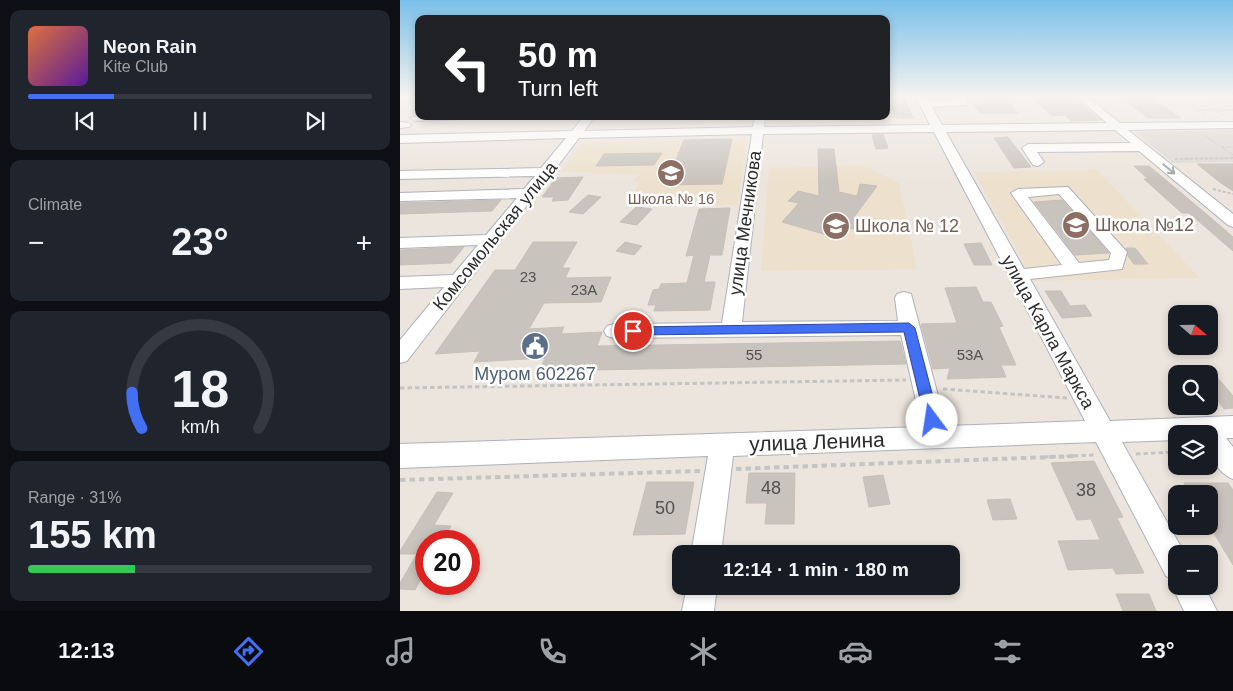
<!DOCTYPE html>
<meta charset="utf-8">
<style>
:root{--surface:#171b24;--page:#20242c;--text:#f1f3f6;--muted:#9ea1a6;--line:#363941;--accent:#426ff4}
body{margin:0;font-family:Helvetica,sans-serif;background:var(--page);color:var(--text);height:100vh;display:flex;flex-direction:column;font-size:19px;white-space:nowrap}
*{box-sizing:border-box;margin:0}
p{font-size:16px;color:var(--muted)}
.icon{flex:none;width:28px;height:28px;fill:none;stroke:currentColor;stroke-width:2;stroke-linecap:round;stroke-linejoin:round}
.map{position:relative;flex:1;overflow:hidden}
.panel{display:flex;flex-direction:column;gap:10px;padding:10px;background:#0d0f14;width:400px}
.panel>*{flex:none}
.banner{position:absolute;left:15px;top:15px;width:475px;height:105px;border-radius:10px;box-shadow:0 2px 8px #0003;background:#202124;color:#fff;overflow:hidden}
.needle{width:32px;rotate:110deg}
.tools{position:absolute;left:768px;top:305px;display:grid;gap:10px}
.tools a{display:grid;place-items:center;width:50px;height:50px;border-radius:10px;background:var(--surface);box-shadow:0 2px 8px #0003;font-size:25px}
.speed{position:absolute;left:15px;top:530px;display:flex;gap:10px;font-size:25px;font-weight:700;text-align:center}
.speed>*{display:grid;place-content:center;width:65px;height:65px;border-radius:50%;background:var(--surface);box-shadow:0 2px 8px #0003;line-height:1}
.speed .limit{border:8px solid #d22;background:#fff;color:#111}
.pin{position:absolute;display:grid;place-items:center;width:42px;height:42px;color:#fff;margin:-21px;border:2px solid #fff;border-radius:50%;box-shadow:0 1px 5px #0007}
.me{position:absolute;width:55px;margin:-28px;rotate:346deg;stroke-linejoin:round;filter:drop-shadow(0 0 4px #0008)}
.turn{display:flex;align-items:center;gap:18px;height:105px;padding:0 20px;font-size:22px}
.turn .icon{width:65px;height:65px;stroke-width:2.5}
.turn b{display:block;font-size:35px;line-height:42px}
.big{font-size:38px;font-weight:600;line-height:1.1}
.panel .tile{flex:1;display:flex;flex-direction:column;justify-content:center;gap:8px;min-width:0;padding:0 18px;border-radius:10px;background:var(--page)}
.panel .dial{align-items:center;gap:0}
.dial svg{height:130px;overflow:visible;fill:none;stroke:var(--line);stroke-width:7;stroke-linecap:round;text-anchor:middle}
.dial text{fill:var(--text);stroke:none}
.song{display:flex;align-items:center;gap:15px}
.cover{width:60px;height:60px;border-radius:8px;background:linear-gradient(135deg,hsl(20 70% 55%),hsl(270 70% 35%))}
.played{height:5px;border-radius:2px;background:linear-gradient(90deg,var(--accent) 25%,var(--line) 25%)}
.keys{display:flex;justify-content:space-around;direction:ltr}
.heat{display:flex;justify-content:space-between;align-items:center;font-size:28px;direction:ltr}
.charge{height:8px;border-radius:4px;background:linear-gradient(90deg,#34c759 31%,var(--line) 0)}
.trip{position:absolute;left:272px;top:545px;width:288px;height:50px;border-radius:10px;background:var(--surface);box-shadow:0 2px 8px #0003;font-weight:600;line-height:50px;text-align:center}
.menu{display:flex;height:80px;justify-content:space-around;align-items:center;background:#090b0e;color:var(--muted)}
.menu .icon{width:35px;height:35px}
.menu .current{color:var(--accent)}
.menu b{font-size:22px;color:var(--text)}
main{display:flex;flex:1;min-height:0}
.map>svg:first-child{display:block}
.education{fill:#ede1cd}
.plaza{fill:#dcd8d4}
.building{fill:#c8c3bc;stroke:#c8c0b7}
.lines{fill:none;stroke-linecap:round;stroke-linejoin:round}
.minor-casing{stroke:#adb1bb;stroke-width:2}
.path-far3{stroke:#c4c4c4;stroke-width:1;stroke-dasharray:2.5 1;stroke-linecap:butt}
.path-far2{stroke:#c4c4c4;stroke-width:2;stroke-dasharray:3 2;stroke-linecap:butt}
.path-far1{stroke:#c4c4c4;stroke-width:3;stroke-dasharray:4.5 3;stroke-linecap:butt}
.path{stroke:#c4c4c4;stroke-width:4;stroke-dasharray:5.5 4;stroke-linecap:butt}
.minor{fill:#fff;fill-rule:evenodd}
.oneway{stroke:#a0a0a0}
.route{fill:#426ff4;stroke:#2b489f}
.labels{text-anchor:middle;stroke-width:5;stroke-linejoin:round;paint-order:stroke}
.far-education-label{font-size:15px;fill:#785e54;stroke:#fff}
.number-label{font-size:15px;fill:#52514f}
.street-label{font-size:18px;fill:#2b2b2b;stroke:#fff}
.education-label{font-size:18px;fill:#785e54;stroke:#fff;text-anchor:start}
.service-label{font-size:18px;fill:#4e5e75;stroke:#fff}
.near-number-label{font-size:18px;fill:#52514f}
.near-street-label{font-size:21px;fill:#2b2b2b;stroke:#fff}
</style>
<main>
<section class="panel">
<div class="tile">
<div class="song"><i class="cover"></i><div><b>Neon Rain</b><p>Kite Club</p></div></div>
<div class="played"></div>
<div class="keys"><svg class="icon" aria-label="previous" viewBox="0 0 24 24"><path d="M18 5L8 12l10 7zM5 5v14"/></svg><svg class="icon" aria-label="pause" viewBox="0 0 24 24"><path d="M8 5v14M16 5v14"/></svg><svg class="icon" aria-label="next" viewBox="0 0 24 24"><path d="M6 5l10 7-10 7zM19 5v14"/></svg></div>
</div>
<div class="tile"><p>Climate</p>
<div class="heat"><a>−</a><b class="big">23°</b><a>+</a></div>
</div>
<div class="tile dial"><svg viewBox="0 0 100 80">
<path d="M14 69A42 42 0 1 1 86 69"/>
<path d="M14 69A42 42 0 0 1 8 47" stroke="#426ff4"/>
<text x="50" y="56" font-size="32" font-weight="700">18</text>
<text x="50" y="72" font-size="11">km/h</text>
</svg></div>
<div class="tile"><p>Range · 31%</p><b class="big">155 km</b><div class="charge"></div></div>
</section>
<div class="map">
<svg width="833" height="611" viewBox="0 0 833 611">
<rect width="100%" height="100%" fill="#ece5dd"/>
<!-- education -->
<g class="education">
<polygon points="347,139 337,205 264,207 228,202 240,182 234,181 238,175 162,171 182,142"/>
<polygon points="462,165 499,183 517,269 361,271 369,168"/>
<polygon points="697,170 800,278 634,281 574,172"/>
</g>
<!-- plaza -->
<polygon class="plaza" points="833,130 833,162 773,163 735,132"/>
<!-- building -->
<g class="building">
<polygon points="720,97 750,97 781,118 748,118"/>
<polygon points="504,98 513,118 496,118 488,99"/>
<polygon points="672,98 701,120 671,121 665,115 652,116 634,99"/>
<polygon points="607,100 618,113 580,113 572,101"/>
<polygon points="483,134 488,148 476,149 472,135"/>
<polygon points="608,137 631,167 614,168 594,138"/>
<polygon points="332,139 322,184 266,185 284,140"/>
<polygon points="418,149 434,149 439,192 457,196 460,184 477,186 454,217 464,220 457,230 435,225 427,235 382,222 399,203 388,201 398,191 419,196"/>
<polygon points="262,153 254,165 196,166 204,154"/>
<polygon points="797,164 833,164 833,191 821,183"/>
<polygon points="734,166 749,166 804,212 833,237 833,251 789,213 782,213 744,179 748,179"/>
<polygon points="183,177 168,200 152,201 154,197 142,197 156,178"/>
<polygon points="188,195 201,197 183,214 169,212"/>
<polygon points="101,200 92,211 0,214 0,203"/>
<polygon points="662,200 709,253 675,255 634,202"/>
<polygon points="236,207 252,209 237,225 220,222"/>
<polygon points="330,208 322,255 310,255 304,282 315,282 310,310 254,311 256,305 248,305 253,290 259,289 261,284 287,283 294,255 286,256 299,209"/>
<polygon points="133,242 177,242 162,268 170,268 165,278 211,277 201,302 144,303 129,329 164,327 161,334 202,332 197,346 500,341 506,364 194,370 196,364 141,367 145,358 74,362 80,351 35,354 95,270 115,270"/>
<polygon points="225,242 242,246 234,255 216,251"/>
<polygon points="581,243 592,265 574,265 564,244"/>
<polygon points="64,247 51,263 0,265 0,250"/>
<polygon points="726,248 735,248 748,264 734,264 728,256"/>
<polygon points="576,287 583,302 591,302 603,326 599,327 616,365 601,365 606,377 547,379 550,368 533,369 521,324 557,323 545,288"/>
<polygon points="645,291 661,291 670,306 685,305 692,316 662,318"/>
<polygon points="816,376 833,396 833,408 824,409 809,389 809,377"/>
<polygon points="694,461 723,517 717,518 744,573 716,574 713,568 668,570 658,541 700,540 691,519 677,520 651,463"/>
<polygon points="349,473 395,473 394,524 365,524 367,503 346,503"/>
<polygon points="483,475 490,504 469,507 463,477"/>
<polygon points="247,482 294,482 285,534 233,535"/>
<polygon points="784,483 828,483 833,490 833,565 809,525 809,494 790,494"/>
<polygon points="37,492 53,493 34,525 51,526 42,541 26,541 26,569 15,590 0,589 0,583 17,554 0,554 0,551"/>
<polygon points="610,499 617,519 593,520 587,500"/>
<polygon points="716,594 749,594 756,611 723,611"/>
</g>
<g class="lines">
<!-- minor casing -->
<g class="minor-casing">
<g id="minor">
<path d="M516,97h10l2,4 28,-1 -1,-3h10l3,6 -1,2 -35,2 10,18 165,-2 -30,-26h11l32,26 113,-1v6l-105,2 105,84v13l-5,-2 -89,-74 -102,1 7,10 -6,4 -5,-1 -11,-17 6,-4 103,-1 -16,-13 -169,2 78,137 38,-4 -51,-72 7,-4 50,-2 59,65 -5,17 -92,10 80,142 123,-5v22h-7l7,9v32c-19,-8 -24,-26 -24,-45h-33v6l-54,2 63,112h-9v32h28l13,25h-33l-12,-25 2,-6 -8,-4 -70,-134 -363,14 -12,98h-30l17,-98 -308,12v-24l522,-17 -21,-92 -287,3 -7,-2 -3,-5 3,-5 7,-2 108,-1 30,-189 -173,4 -172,223 -7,2v-23l44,-53 -44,2v-12l53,-2 25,-30 -78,3v-10l86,-3 31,-37 -117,3v-8l124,-4 11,-13 -135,3v-8l141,-3 25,-30 -166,5v-8l172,-4 12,-15h11l-11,15 169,-4 2,-11h10l-1,11 166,-2zM534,132l151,289 -139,5 -35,-132 -7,-2 -7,2 -2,4 3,23 -156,1 21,-188zM659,194l52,59 -2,7 -30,3 -51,-66z"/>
<polygon points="19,115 19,116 70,116 65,119 15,121 10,118"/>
<polygon points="0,122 9,123 11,125 9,127 0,128"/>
<polygon points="287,586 317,586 314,611 282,611"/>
</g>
</g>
<!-- path-far3 -->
<g class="path-far3">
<polyline points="828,97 833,100"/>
<polyline points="770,105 833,103"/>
<polyline points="806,106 826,116"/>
<polyline points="806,115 798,110 833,110"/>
<polyline points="805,136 833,155"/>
<polyline points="822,147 833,147"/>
<polyline points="784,159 833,158"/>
</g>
<!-- path-far2 -->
<g class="path-far2">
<polyline points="775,159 833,158"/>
<polyline points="813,189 833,194"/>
</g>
<!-- path-far1 -->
<g class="path-far1">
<polyline points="0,388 506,380"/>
<polyline points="543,389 667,398"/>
<polyline points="736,454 776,452"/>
<polyline points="644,457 696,455"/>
</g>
<!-- path -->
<g class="path">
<polyline points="336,469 676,456"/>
<polyline points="0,480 301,471"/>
</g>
<!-- minor -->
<use href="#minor" class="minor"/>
</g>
<!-- one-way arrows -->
<defs><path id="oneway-shaft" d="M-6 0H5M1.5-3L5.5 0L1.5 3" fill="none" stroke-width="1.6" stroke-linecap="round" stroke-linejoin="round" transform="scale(1.25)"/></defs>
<use class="oneway" href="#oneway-shaft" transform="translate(769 169) rotate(40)"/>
<!-- sky -->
<linearGradient id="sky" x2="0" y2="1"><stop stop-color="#79c0e9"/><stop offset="0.53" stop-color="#f6f3f0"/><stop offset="1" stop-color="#f6f3f0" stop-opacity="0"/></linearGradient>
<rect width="833" height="182" fill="url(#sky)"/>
<!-- route -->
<polygon class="route" points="509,323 515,328 539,420 537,424 532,426 527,424 525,420 504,332 233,335 227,331 233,327"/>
<!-- icons -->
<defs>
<g id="school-disc" transform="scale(1.4375)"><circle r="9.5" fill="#8d6e63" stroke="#fff"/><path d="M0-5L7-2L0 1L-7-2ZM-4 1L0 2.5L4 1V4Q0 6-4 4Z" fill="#fff"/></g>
<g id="civic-disc" transform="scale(1.4375)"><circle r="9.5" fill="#5c6f8a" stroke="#fff"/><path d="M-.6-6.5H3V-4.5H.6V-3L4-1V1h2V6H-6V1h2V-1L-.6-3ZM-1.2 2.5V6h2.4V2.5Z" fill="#fff"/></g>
</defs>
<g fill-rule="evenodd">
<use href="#school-disc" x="271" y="173"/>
<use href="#school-disc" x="676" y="225"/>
<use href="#school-disc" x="436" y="226"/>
<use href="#civic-disc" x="135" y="346"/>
</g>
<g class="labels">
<!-- far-education labels -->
<g class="far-education-label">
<text x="271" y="204">Школа № 16</text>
</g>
<!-- number labels -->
<g class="number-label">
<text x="128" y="282">23</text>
<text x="184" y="295">23А</text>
<text x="354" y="360">55</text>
<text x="570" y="360">53А</text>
</g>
<!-- street labels -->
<g class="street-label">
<text transform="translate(345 223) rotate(-82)" y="6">улица Мечникова</text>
<text transform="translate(95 236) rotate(-51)" y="6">Комсомольская улица</text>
<text transform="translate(648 332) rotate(61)" y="6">улица Карла Маркса</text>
</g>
<!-- education labels -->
<g class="education-label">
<text x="695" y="231">Школа №12</text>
<text x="455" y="232">Школа № 12</text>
</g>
<!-- service labels -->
<g class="service-label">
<text x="135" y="380">Муром 602267</text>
</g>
<!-- near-number labels -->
<g class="near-number-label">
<text x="371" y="494">48</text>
<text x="686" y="496">38</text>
<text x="265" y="514">50</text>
</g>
<!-- near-street labels -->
<g class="near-street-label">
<text transform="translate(417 442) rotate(-2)" y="7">улица Ленина</text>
</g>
</g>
</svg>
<div class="tools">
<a><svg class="needle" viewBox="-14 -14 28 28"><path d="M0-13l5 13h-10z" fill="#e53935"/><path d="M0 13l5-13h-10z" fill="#9ea1a6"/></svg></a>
<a><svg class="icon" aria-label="search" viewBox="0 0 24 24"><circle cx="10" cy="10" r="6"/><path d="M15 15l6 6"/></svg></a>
<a><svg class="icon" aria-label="layers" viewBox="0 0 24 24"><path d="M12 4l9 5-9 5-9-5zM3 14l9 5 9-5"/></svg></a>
<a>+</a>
<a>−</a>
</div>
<div class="speed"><div class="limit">20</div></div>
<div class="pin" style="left:233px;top:331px;background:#d93025"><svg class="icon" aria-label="arrive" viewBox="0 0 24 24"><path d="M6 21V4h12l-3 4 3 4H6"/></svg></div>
<svg class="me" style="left:532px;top:420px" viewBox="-20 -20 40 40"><circle r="19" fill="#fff"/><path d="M0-13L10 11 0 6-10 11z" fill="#426ff4"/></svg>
<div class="trip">12:14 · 1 min · 180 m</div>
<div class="banner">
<div class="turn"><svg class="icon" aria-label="left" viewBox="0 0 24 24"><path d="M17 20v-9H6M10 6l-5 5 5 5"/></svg><div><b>50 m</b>Turn left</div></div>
</div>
</div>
</main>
<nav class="menu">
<b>12:13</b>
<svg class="icon current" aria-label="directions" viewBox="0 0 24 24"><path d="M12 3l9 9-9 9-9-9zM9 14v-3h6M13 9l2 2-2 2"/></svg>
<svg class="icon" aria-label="music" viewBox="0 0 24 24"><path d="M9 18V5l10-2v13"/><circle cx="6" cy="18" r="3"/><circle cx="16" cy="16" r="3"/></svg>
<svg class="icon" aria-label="phone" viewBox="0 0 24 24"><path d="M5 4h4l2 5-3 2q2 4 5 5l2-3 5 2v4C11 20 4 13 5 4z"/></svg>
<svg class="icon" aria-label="climate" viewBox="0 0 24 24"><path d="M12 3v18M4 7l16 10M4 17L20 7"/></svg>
<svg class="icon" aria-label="car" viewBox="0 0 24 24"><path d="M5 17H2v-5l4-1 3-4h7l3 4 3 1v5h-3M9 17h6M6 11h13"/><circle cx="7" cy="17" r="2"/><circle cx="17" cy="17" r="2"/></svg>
<svg class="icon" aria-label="filters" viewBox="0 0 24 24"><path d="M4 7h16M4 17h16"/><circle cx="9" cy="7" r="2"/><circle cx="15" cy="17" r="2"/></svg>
<b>23°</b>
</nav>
